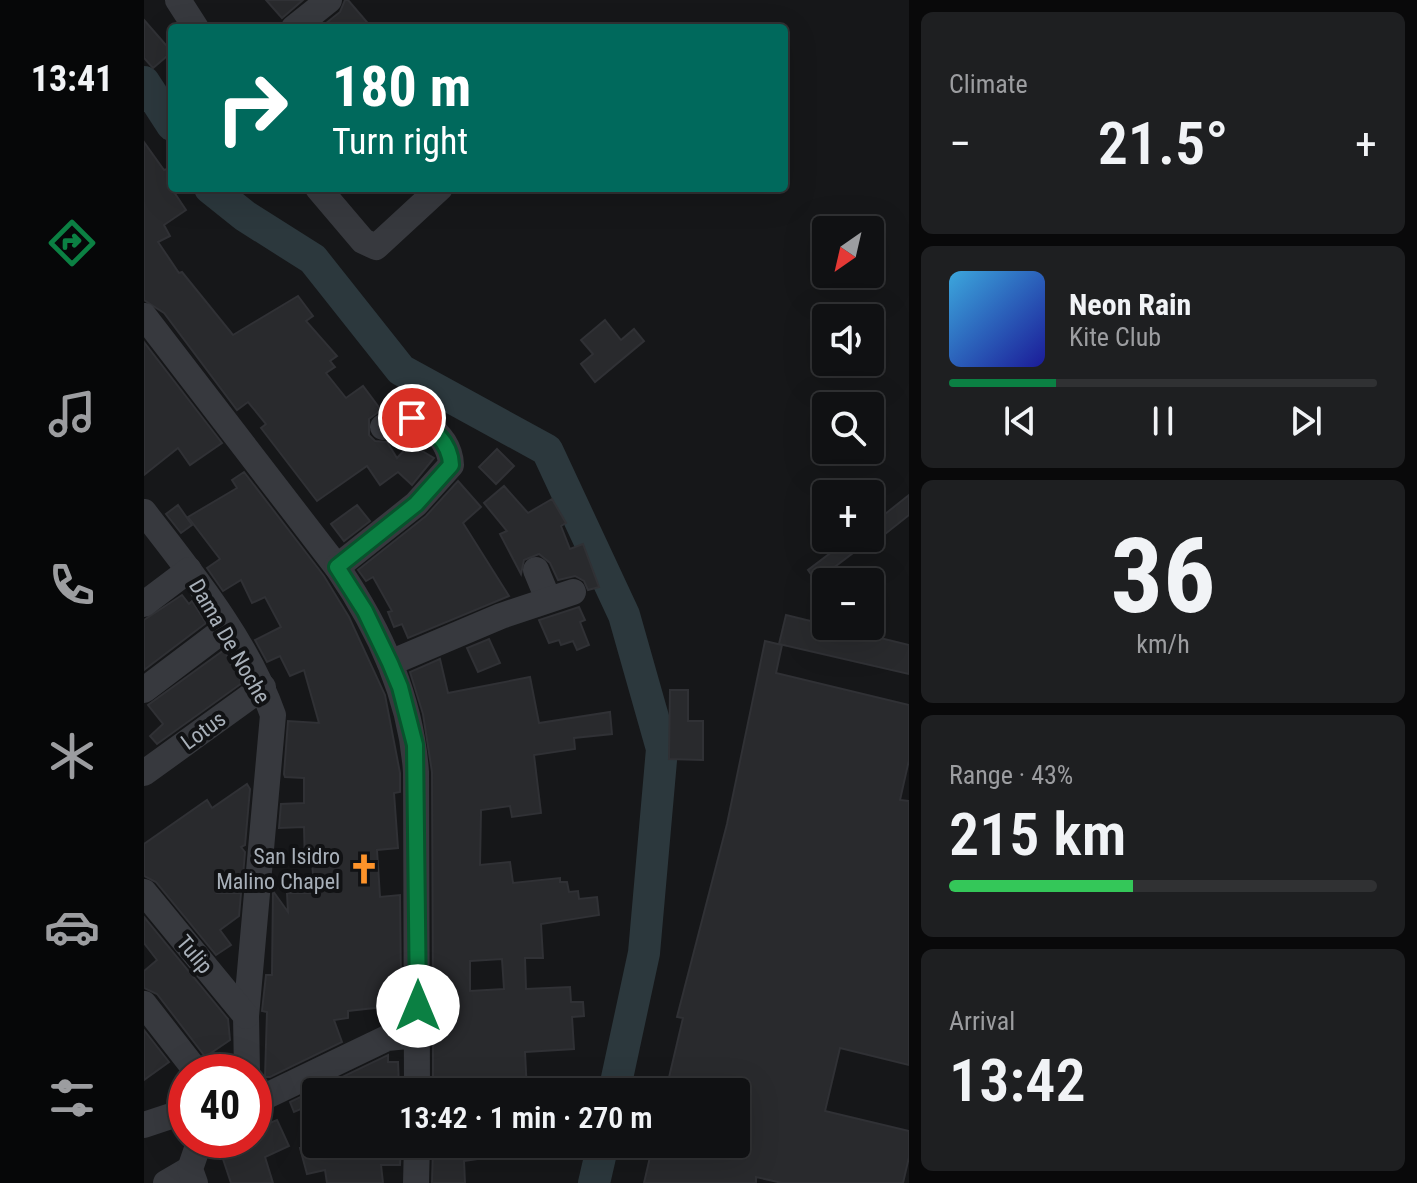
<!DOCTYPE html>
<meta charset="utf-8">
<style>
:root{--surface:#101113;--page:#1e1f21;--text:#f1f3f6;--muted:#9c9da0;--line:#303133;--accent:#0b8043}
body{margin:0;font-family:"Roboto Condensed",sans-serif;background:var(--page);color:var(--text);height:100vh;display:flex;flex-direction:column;font-size:30px;white-space:nowrap}
*{box-sizing:border-box;margin:0}
p{font-size:26px;color:var(--muted)}
.icon{flex:none;width:44px;height:44px;fill:none;stroke:currentColor;stroke-width:2;stroke-linecap:round;stroke-linejoin:round}
.map{position:relative;flex:1;overflow:hidden}
.details{display:flex;flex-direction:column;gap:12px;padding:12px;background:#09090a;width:508px}
.details>*{flex:none}
.banner{position:absolute;left:24px;top:24px;width:620px;height:168px;border-radius:8px;box-shadow:0 8px 32px #0002,0 0 0 2px var(--line);background:#00695c;color:#fff;overflow:hidden}
.needle{width:52px;rotate:214deg}
.buttons{position:absolute;left:668px;top:216px;display:grid;gap:16px}
.buttons a{display:grid;place-items:center;width:72px;height:72px;border-radius:8px;background:var(--surface);box-shadow:0 8px 32px #0002,0 0 0 2px var(--line);font-size:40px}
.speed{position:absolute;left:24px;top:1054px;display:flex;gap:16px;font-size:40px;font-weight:700;text-align:center}
.speed>*{display:grid;place-content:center;width:104px;height:104px;border-radius:50%;background:var(--surface);box-shadow:0 8px 32px #0002,0 0 0 2px var(--line);line-height:1}
.speed .limit{border:12px solid #d22;background:#fff;color:#111}
.pin{position:absolute;display:grid;place-items:center;width:68px;height:68px;color:#fff;margin:-34px;border:4px solid #fff;border-radius:50%;box-shadow:0 2px 8px #0007}
.me{position:absolute;width:88px;margin:-44px;rotate:0deg;stroke-linejoin:round;filter:drop-shadow(0 0 6px #0008)}
.turn{display:flex;align-items:center;gap:28px;height:168px;padding:0 32px;font-size:36px}
.turn .icon{width:104px;height:104px;stroke-width:2.5}
.turn b{display:block;font-size:56px;line-height:68px}
.big{font-size:60px;font-weight:600;line-height:1.1}
.details .card{flex:1;display:flex;flex-direction:column;justify-content:center;gap:12px;min-width:0;padding:0 28px;border-radius:12px;background:var(--page)}
.details .dial{align-items:center;gap:0}
.dial b{font-size:104px;line-height:1}
.song{display:flex;align-items:center;gap:24px}
.cover{width:96px;height:96px;border-radius:12px;background:linear-gradient(135deg,hsl(200 70% 55%),hsl(240 70% 35%))}
.played{height:8px;border-radius:4px;background:linear-gradient(90deg,var(--accent) 25%,var(--line) 25%)}
.keys{display:flex;justify-content:space-around;direction:ltr}
.heat{display:flex;justify-content:space-between;align-items:center;font-size:44px;direction:ltr}
.charge{height:12px;border-radius:6px;background:linear-gradient(90deg,#34c759 43%,var(--line) 0)}
.trip{position:absolute;left:158px;top:1078px;width:448px;height:80px;border-radius:8px;background:var(--surface);box-shadow:0 8px 32px #0002,0 0 0 2px var(--line);font-weight:600;line-height:80px;text-align:center}
main{display:flex;flex:1;min-height:0}
.tabs{display:flex;flex-direction:column;width:144px;justify-content:space-around;align-items:center;background:#060708;color:var(--muted)}
.tabs .icon{width:56px;height:56px}
.tabs .current{color:var(--accent)}
.tabs b{font-size:36px;color:var(--text)}
.map>svg:first-child{display:block}
.lines{fill:none;stroke-linecap:round;stroke-linejoin:round}
.river{stroke:#2c383d;stroke-width:32}
.building{fill:#292a2d;stroke:#303135;stroke-width:2;fill-rule:evenodd}
.minor{stroke:#37393e;stroke-width:26}
.route-casing{stroke:#07532c;stroke-width:20}
.route{stroke:#0b8043;stroke-width:14}
.labels{text-anchor:middle;stroke-width:8;stroke-linejoin:round;paint-order:stroke}
.street-label{font-size:22px;fill:#a8b0b9;stroke:#111214}
.poi-label{font-size:22px;fill:#a8b0b9;stroke:#111214;text-anchor:end}
</style>
<main>
<nav class="tabs">
<b>13:41</b>
<svg class="icon current" aria-label="directions" viewBox="0 0 24 24"><path d="M12 3l9 9-9 9-9-9zM9 14v-3h6M13 9l2 2-2 2"/></svg>
<svg class="icon" aria-label="music" viewBox="0 0 24 24"><path d="M9 18V5l10-2v13"/><circle cx="6" cy="18" r="3"/><circle cx="16" cy="16" r="3"/></svg>
<svg class="icon" aria-label="phone" viewBox="0 0 24 24"><path d="M5 4h4l2 5-3 2q2 4 5 5l2-3 5 2v4C11 20 4 13 5 4z"/></svg>
<svg class="icon" aria-label="climate" viewBox="0 0 24 24"><path d="M12 3v18M4 7l16 10M4 17L20 7"/></svg>
<svg class="icon" aria-label="car" viewBox="0 0 24 24"><path d="M5 17H2v-5l4-1 3-4h7l3 4 3 1v5h-3M9 17h6M6 11h13"/><circle cx="7" cy="17" r="2"/><circle cx="17" cy="17" r="2"/></svg>
<svg class="icon" aria-label="filters" viewBox="0 0 24 24"><path d="M4 7h16M4 17h16"/><circle cx="9" cy="7" r="2"/><circle cx="15" cy="17" r="2"/></svg>
</nav>
<div class="map">
<svg width="765" height="1183" viewBox="0 0 765 1183">
<rect width="100%" height="100%" fill="#161719"/>
<g class="lines">
<!-- river -->
<g class="river">
<polyline points="0,82 28,125"/>
<polyline points="66,188 101,216 169,259 257,370 403,450 480,615 518,749 500,953 470,1092"/>
<polyline points="450,1183 459,1144"/>
</g>
</g>
<!-- building -->
<g class="building">
<polygon points="122,0 159,0 138,18"/>
<polygon points="201,0 204,0 228,28 176,28 196,12"/>
<polygon points="0,20 28,52 9,68 0,58"/>
<polygon points="0,142 20,170 23,169 28,189 42,210 20,225 26,236 14,242 35,273 38,272 89,335 154,296 169,316 162,321 193,356 186,361 191,367 182,373 202,398 219,386 237,410 225,419 225,435 231,441 243,442 253,458 266,444 290,458 268,485 254,472 236,485 223,466 173,501 117,428 122,424 104,402 93,410 20,313 0,300"/>
<polygon points="461,320 477,340 490,329 500,341 451,382 437,364 449,354 437,340"/>
<polygon points="0,342 78,443 46,465 34,448 0,475"/>
<polygon points="353,449 370,466 352,484 335,467"/>
<polygon points="100,472 180,576 205,617 241,695 256,773 256,792 250,793 254,848 233,850 236,897 256,895 257,989 246,990 248,1006 204,1011 204,1018 190,1020 198,1042 126,1077 121,1077 123,1012 118,1011 122,975 128,975 129,891 144,912 143,893 171,893 168,864 161,865 160,827 135,828 137,804 160,803 160,778 141,777 140,774 144,721 175,723 160,670 146,676 136,656 123,662 111,640 137,627 121,597 108,603 97,580 79,591 63,568 76,559 44,517 93,488 88,480"/>
<polygon points="314,481 337,507 319,523 365,596 264,638 258,624 250,627 244,612 248,611 229,577 222,581 214,570 282,516"/>
<polygon points="360,486 384,513 408,499 422,523 417,526 426,549 439,544 455,587 444,590 440,581 431,576 414,580 406,563 395,554 380,560 377,574 356,534 363,531 340,503"/>
<polygon points="765,495 765,515 726,546 726,526"/>
<polygon points="34,505 48,525 37,533 22,514"/>
<polygon points="213,505 226,521 200,541 187,524"/>
<polygon points="701,542 709,553 672,581 664,570"/>
<polygon points="38,595 45,604 48,601 62,623 0,670 0,620"/>
<polygon points="435,607 441,620 436,622 445,645 433,650 429,641 417,645 415,640 405,643 395,620"/>
<polygon points="642,615 765,645 765,674 635,644"/>
<polygon points="345,639 356,663 334,672 323,648"/>
<polygon points="621,641 638,645 632,673 765,705 765,760 756,800 765,801 765,1065 696,1048 681,1111 765,1131 765,1157 759,1183 638,1183 612,1177 612,1183 500,1183 509,1144 592,1144 592,1092 547,1092 523,1086 539,1018 533,1017 583,824"/>
<polygon points="80,650 98,683 13,744 6,736 19,724 4,705"/>
<path d="M296,659l8,34 82,-16 9,46 71,-11 2,22 -38,4 1,11 -41,6 7,58 -29,4 -2,-11 -29,4 -1,55 30,-3 3,21 47,-5v4h7l2,10 9,-1 1,8 18,-2 2,18 -58,9 2,34h-18l1,31 44,-2 1,15h12l1,14 -12,1 2,32 -49,3 2,40h-86l-1,-9h-7v-40h3v-47h-3l-1,-224 -9,-58 -13,-42zM358,959l2,30 -34,2v-30z"/>
<polygon points="526,690 544,690 544,721 559,721 559,760 525,759"/>
<polygon points="103,784 106,789 101,845 97,847 101,852 99,876 74,893 97,893 95,916 76,930 87,945 72,955 12,882 0,876 0,844 63,800 68,808"/>
<polygon points="0,917 84,1019 86,1040 67,1053 82,1054 87,1063 73,1072 13,994 0,988 0,971 13,960 0,943"/>
<polygon points="0,1030 25,1062 0,1080"/>
<polygon points="244,1055 244,1062 254,1062 255,1087 244,1087 243,1092 172,1092 169,1138 159,1108 150,1112 146,1102"/>
<polygon points="133,1120 145,1146 121,1157 129,1183 87,1183 77,1153 99,1147 96,1140 116,1140 111,1129"/>
<polygon points="172,1144 257,1144 256,1165 237,1165 239,1183 183,1183 181,1170 163,1174 156,1148"/>
<polygon points="297,1144 346,1144 348,1157 320,1161 321,1183 288,1183 289,1148"/>
</g>
<g class="lines">
<!-- minor -->
<g class="minor">
<polyline points="34,0 52,28"/>
<polyline points="150,28 185,0"/>
<polyline points="174,188 219,241 232,247 296,188"/>
<path d="M0,316l193,251c42,61 74,130 79,205l1,320"/>
<path d="M0,512c47,61 103,129 129,203l-27,301 1,56"/>
<path d="M193,567l79,-63 35,-39c-1,-33 -40,-58 -68,-38"/>
<polyline points="392,570 404,599"/>
<polyline points="0,604 45,570"/>
<polyline points="246,663 357,616 429,592"/>
<polyline points="0,690 82,628"/>
<polyline points="0,773 119,687"/>
<polyline points="0,892 102,1016"/>
<polyline points="0,1004 53,1072"/>
<polyline points="110,1102 243,1038 274,1035"/>
<polyline points="0,1125 42,1111"/>
<polyline points="22,1183 46,1169"/>
<polyline points="51,1183 46,1169 56,1140"/>
<polyline points="272,1183 273,1144"/>
</g>
</g>
<g class="lines">
<!-- route casing -->
<g class="route-casing">
<path id="route" d="M268,418c20,10 38,23 39,47l-35,39 -79,63 28,44 25,52 10,24 15,58 3,261"/>
</g>
<!-- route -->
<use href="#route" class="route"/>
</g>
<!-- icons -->
<defs>
<g id="church-bare" transform="scale(2.4)"><path d="M-1.2-6h2.4v3.5h3.3v2.4h-3.3V6h-2.4V-.1h-3.3v-2.4h3.3Z" fill="#fd932a" stroke="#111214" stroke-width="2.5" paint-order="stroke"/></g>
</defs>
<g fill-rule="evenodd">
<use href="#church-bare" x="220" y="869"/>
</g>
<g class="labels">
<!-- street labels -->
<g class="street-label">
<text transform="translate(86 641) rotate(60)" y="8">Dama De Noche</text>
<text transform="translate(59 730) rotate(-36)" y="8">Lotus</text>
<text transform="translate(51 954) rotate(50)" y="8">Tulip</text>
</g>
<!-- poi labels -->
<g class="poi-label">
<text x="196" y="864">San Isidro<tspan x="196" dy="25">Malino Chapel</tspan></text>
</g>
</g>
</svg>
<div class="buttons">
<a><svg class="needle" viewBox="-14 -14 28 28"><path d="M0-13l5 13h-10z" fill="#e53935"/><path d="M0 13l5-13h-10z" fill="#9c9da0"/></svg></a>
<a><svg class="icon" aria-label="sound" viewBox="0 0 24 24"><path d="M4 9h4l5-4v14l-5-4H4zM17 9q2 3 0 6"/></svg></a>
<a><svg class="icon" aria-label="search" viewBox="0 0 24 24"><circle cx="10" cy="10" r="6"/><path d="M15 15l6 6"/></svg></a>
<a>+</a>
<a>−</a>
</div>
<div class="speed"><div class="limit">40</div></div>
<div class="pin" style="left:268px;top:418px;background:#d93025"><svg class="icon" aria-label="arrive" viewBox="0 0 24 24"><path d="M6 21V4h12l-3 4 3 4H6"/></svg></div>
<svg class="me" style="left:274px;top:1006px" viewBox="-20 -20 40 40"><circle r="19" fill="#fff"/><path d="M0-13L10 11 0 6-10 11z" fill="#0b8043"/></svg>
<div class="trip">13:42 · 1 min · 270 m</div>
<div class="banner">
<div class="turn"><svg class="icon" aria-label="right" viewBox="0 0 24 24"><path d="M7 20v-9h11M14 6l5 5-5 5"/></svg><div><b>180 m</b>Turn right</div></div>
</div>
</div>
<section class="details">
<div class="card"><p>Climate</p>
<div class="heat"><a>−</a><b class="big">21.5°</b><a>+</a></div>
</div>
<div class="card">
<div class="song"><i class="cover"></i><div><b>Neon Rain</b><p>Kite Club</p></div></div>
<div class="played"></div>
<div class="keys"><svg class="icon" aria-label="previous" viewBox="0 0 24 24"><path d="M18 5L8 12l10 7zM5 5v14"/></svg><svg class="icon" aria-label="pause" viewBox="0 0 24 24"><path d="M8 5v14M16 5v14"/></svg><svg class="icon" aria-label="next" viewBox="0 0 24 24"><path d="M6 5l10 7-10 7zM19 5v14"/></svg></div>
</div>
<div class="card dial"><b>36</b><p>km/h</p></div>
<div class="card"><p>Range · 43%</p><b class="big">215 km</b><div class="charge"></div></div>
<div class="card"><p>Arrival</p><b class="big">13:42</b></div>
</section>
</main>
